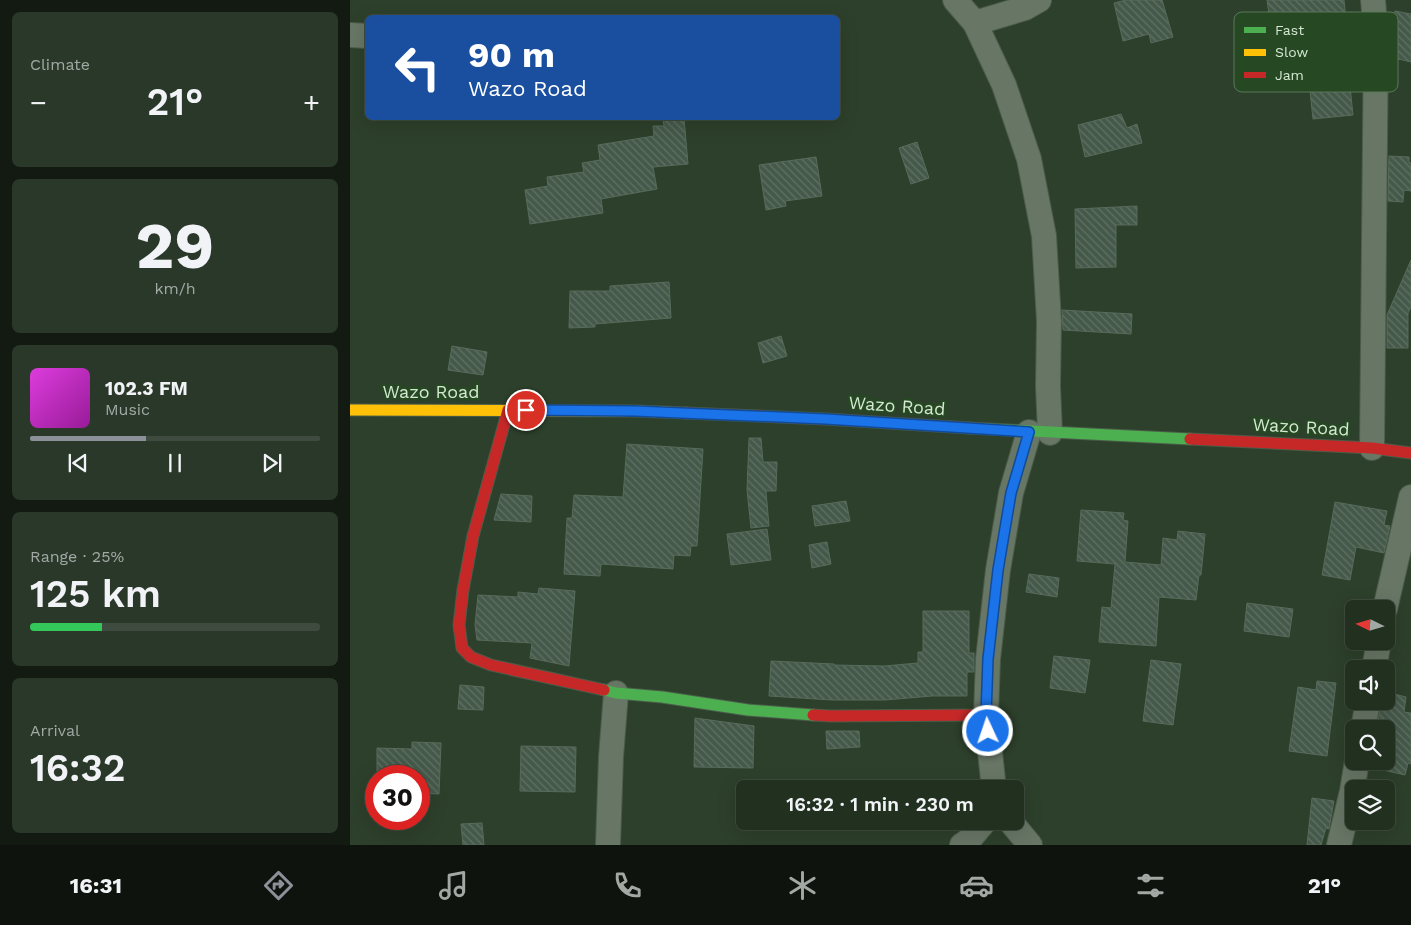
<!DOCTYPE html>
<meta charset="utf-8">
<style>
:root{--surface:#223020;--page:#2a3829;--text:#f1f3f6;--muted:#a2a9a5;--line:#3f4b3e;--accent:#8c9099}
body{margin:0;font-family:"Work Sans",sans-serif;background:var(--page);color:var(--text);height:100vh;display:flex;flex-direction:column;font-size:19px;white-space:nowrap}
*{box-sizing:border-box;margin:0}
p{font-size:16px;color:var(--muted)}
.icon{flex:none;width:28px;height:28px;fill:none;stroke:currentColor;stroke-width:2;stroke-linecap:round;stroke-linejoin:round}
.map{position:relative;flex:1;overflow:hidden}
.details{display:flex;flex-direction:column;gap:12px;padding:12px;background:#131a12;width:350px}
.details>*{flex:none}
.guide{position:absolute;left:15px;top:15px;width:475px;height:105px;border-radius:8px;box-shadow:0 5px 20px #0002,0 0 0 1px var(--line);background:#1a4fa0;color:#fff;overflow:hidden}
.needle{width:32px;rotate:275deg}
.controls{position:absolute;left:995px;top:600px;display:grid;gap:10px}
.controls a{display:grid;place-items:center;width:50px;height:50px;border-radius:8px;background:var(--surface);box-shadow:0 5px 20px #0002,0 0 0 1px var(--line);font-size:25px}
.speed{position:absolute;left:15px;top:765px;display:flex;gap:10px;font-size:25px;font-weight:700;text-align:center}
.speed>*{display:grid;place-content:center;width:65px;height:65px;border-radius:50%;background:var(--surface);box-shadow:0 5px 20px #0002,0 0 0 1px var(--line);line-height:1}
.speed .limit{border:8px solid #d22;background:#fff;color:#111}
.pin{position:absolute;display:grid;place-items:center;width:42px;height:42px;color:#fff;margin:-21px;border:2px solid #fff;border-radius:50%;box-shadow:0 1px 5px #0007}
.me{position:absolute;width:55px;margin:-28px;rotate:357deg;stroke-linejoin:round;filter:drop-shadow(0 0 4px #0008)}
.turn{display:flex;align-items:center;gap:18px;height:105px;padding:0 20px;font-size:22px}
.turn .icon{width:65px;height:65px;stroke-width:2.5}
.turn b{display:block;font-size:35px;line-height:42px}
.big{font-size:38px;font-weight:600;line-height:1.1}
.details .card{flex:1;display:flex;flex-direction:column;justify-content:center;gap:8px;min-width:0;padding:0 18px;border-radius:8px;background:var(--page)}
.details .dial{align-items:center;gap:0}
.dial b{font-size:65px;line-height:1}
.song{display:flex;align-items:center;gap:15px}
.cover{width:60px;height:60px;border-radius:8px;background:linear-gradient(135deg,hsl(300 70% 55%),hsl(300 70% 35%))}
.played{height:5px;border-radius:2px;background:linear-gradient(90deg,var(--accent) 40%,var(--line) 40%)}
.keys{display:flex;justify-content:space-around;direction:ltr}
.heat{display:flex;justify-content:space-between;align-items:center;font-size:28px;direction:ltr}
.charge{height:8px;border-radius:4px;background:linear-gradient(90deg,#34c759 25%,var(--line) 0)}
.trip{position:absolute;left:386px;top:780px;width:288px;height:50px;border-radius:8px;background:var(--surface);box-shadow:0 5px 20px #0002,0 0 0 1px var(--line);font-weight:600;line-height:50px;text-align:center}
.menu{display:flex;height:80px;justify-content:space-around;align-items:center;background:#0e130d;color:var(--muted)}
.menu .icon{width:35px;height:35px}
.menu .on{color:var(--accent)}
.menu b{font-size:22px;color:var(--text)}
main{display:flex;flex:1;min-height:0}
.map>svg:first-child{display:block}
.building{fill:url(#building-back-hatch);stroke:#586b5c}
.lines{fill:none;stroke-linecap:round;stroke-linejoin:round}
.street-casing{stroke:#4b5c4a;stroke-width:26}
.fast-casing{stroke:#4b5c4a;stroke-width:13}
.slow-casing{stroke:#4b5c4a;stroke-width:13}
.jam-casing{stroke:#4b5c4a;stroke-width:13}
.street{stroke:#687666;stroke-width:24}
.fast{stroke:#4caf50;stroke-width:11}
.slow{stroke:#ffc107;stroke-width:11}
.jam{stroke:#c62828;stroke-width:11}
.route-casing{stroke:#114b97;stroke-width:12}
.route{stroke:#1a73e8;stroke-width:9}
.labels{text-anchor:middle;stroke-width:5;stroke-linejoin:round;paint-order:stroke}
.street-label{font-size:18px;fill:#d4e8d2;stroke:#264823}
.key{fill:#264823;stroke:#5a7858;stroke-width:1}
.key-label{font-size:14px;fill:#d4e8d2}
</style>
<main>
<section class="details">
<div class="card"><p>Climate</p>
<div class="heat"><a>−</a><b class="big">21°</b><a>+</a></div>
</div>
<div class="card dial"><b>29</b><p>km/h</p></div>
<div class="card">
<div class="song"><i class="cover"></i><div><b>102.3 FM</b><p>Music</p></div></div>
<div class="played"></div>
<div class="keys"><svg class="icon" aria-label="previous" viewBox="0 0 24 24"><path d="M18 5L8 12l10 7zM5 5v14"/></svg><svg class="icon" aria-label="pause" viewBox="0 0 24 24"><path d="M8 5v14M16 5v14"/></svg><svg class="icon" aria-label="next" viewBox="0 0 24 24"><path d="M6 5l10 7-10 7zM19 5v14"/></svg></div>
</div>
<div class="card"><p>Range · 25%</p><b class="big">125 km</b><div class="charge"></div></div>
<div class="card"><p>Arrival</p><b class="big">16:32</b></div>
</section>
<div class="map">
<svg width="1061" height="845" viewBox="0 0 1061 845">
<defs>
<pattern id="building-back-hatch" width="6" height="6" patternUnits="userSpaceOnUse" patternTransform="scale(1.25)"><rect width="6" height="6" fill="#45594a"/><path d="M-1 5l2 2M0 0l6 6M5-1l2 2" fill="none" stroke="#5f7163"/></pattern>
</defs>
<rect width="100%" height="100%" fill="#2d402b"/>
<!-- building -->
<g class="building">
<polygon points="776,0 812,0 823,37 801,43 799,34 773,41 764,3"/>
<polygon points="917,0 994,0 996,19 921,28"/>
<polygon points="1045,11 1061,14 1061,62 1040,57 1040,35"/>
<polygon points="999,77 1003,115 963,119 959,81"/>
<polygon points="771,114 777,128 787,124 792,143 735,157 728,125"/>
<polygon points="313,118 334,118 338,164 303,167 307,189 251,199 253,213 180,224 175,190 198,186 197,177 234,172 232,163 250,160 248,145 304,136 303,126 314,126"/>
<polygon points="567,142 579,178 561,184 549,148"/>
<polygon points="1039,156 1059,157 1059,163 1061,163 1061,191 1054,190 1053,202 1038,201"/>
<polygon points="466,157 472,196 435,201 436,206 416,210 409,165"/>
<polygon points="787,206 787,225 766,225 766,267 726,268 725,209"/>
<polygon points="1061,260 1061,307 1058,313 1058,348 1037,348 1037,315"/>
<polygon points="319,282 321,318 245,324 245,327 219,328 220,291 260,291 260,286"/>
<polygon points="712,310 782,314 781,334 713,330"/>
<polygon points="431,336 437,356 413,363 408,343"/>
<polygon points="102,346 137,352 133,375 98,370"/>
<polygon points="399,438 411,438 413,462 427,462 426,491 416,491 419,526 401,528 397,490"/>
<polygon points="277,444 353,449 347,546 341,546 340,556 324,555 323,569 251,564 250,576 214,574 217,518 222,518 224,495 273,497"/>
<polygon points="151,494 182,496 181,522 144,520"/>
<polygon points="496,501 500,521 465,526 462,506"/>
<polygon points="985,502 1037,511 1034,525 1040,526 1034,553 1006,547 1000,580 972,575"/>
<polygon points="731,510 774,513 773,520 778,521 775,562 811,565 813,538 827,540 828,531 855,534 851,575 849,575 846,600 809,597 806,646 749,642 752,607 761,608 765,564 727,561"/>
<polygon points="417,529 421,560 381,565 377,534"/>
<polygon points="477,542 481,564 462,568 459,545"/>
<polygon points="679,574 709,578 707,597 676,592"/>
<polygon points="189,588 225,591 219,666 180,658 182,643 127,640 125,625 128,595 168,597 168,592 188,594"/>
<polygon points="897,603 943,609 939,637 894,631"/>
<polygon points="573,611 619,611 619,653 624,653 624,672 617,672 617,696 582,696 535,700 482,700 419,696 421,661 484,664 484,665 534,666 568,663 568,652 573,652"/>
<polygon points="704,656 740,660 735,693 700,688"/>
<polygon points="801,660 831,664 823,725 793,721"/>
<polygon points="967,681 986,683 977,756 939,751 948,687 966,690"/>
<polygon points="110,685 134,687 133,710 108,709"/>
<polygon points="1036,692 1056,697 1054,712 1061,713 1061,764 1058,763 1055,775 1020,767 1020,761 1036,761 1036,729 1027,729 1031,701 1036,701"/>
<polygon points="345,718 404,726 403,768 344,767"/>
<polygon points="476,731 509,731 510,747 477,749"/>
<polygon points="62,742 91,743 89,794 69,793 69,776 27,776 27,748 62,749"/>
<polygon points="171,746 226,747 225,792 170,791"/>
<polygon points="962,798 984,801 979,829 976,828 971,845 957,845"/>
<polygon points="132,823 134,845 113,845 111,824"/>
</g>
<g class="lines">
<!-- street casing -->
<g class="street-casing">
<g id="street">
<polyline points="605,0 625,23 654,85 679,159 694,236 699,321 698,386 700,433"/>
<polyline points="625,23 675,8 689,0"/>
<polyline points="0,35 18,36"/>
<polyline points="1022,448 1026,35 1023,0"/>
<polyline points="1035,609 1061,497"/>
<polyline points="1024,669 1029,641"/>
<polyline points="1013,729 1018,701"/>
<polyline points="644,789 636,715 638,659 648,570 661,493 679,432"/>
<polyline points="660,821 680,845"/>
<polyline points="258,845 261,757 266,693"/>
<polyline points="612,845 618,841 635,821"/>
<polyline points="989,845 1002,791 1007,761"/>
</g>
</g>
<!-- fast casing -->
<g class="fast-casing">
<g id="fast">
<polyline points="619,428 840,439"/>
<polyline points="254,690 266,693 312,697 398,710 463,715"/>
</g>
</g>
<!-- slow casing -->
<g class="slow-casing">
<polyline id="slow" points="0,410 285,411 336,413"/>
</g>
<!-- jam casing -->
<g class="jam-casing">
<g id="jam">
<polyline points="158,410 123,536 113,590 109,625 112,648 121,657 141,665 254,690"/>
<polyline points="336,413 476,419 619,428"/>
<polyline points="840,439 1022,448 1061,453"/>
<polyline points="463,715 481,716 636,715"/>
</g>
</g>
<!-- street -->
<use href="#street" class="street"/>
<!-- fast -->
<use href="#fast" class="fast"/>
<!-- slow -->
<use href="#slow" class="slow"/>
<!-- jam -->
<use href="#jam" class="jam"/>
</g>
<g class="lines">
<!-- route casing -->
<g class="route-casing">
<polyline id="route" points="176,410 285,411 476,419 679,432 661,493 648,570 638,659 636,715 638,731"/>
</g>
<!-- route -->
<use href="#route" class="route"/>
</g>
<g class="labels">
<!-- street labels -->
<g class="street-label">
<text x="81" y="398">Wazo Road</text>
<text transform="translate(547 406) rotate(4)" y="6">Wazo Road</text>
<text transform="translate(951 427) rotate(3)" y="6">Wazo Road</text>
</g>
</g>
<!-- legend -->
<rect x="884" y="12" width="164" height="80" rx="8" class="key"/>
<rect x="894" y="27" width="22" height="6" fill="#4caf50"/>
<rect x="894" y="49" width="22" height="7" fill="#ffc107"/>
<rect x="894" y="72" width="22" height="6" fill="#c62828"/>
<g class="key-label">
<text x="925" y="35">Fast</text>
<text x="925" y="57">Slow</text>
<text x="925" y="80">Jam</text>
</g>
</svg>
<div class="controls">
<a><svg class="needle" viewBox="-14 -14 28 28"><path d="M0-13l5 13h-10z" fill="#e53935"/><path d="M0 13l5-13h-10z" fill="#a2a9a5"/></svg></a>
<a><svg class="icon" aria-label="sound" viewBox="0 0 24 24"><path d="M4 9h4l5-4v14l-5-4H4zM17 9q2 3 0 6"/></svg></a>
<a><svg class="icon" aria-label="search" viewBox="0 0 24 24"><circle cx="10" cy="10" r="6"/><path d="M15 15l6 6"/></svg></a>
<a><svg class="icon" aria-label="layers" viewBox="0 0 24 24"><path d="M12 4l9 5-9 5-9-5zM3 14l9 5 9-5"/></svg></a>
</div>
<div class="speed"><div class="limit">30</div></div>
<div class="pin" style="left:176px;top:410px;background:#d93025"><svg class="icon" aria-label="arrive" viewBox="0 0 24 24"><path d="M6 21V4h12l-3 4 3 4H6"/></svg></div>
<svg class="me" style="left:638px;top:731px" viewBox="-20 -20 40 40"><circle r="17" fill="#1a73e8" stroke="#fff" stroke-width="3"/><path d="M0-11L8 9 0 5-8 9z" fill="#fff"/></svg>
<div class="trip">16:32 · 1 min · 230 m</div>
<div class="guide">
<div class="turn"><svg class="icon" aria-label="left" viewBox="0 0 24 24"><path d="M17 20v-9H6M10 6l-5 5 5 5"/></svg><div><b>90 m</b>Wazo Road</div></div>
</div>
</div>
</main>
<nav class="menu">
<b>16:31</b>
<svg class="icon on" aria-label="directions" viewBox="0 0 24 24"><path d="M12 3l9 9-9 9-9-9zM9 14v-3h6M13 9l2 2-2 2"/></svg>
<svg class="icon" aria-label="music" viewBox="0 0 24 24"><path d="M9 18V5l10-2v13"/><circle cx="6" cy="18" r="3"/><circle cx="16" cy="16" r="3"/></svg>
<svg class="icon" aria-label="phone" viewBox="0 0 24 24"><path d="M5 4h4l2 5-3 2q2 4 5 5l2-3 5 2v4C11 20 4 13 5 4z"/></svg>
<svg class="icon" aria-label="climate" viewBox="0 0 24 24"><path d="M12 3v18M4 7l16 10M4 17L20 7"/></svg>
<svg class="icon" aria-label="car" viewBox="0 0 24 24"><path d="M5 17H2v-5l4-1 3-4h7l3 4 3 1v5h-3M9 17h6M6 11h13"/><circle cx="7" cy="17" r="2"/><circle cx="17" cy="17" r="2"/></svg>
<svg class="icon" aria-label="filters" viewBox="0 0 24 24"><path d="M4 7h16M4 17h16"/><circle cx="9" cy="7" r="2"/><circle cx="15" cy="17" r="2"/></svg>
<b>21°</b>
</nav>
